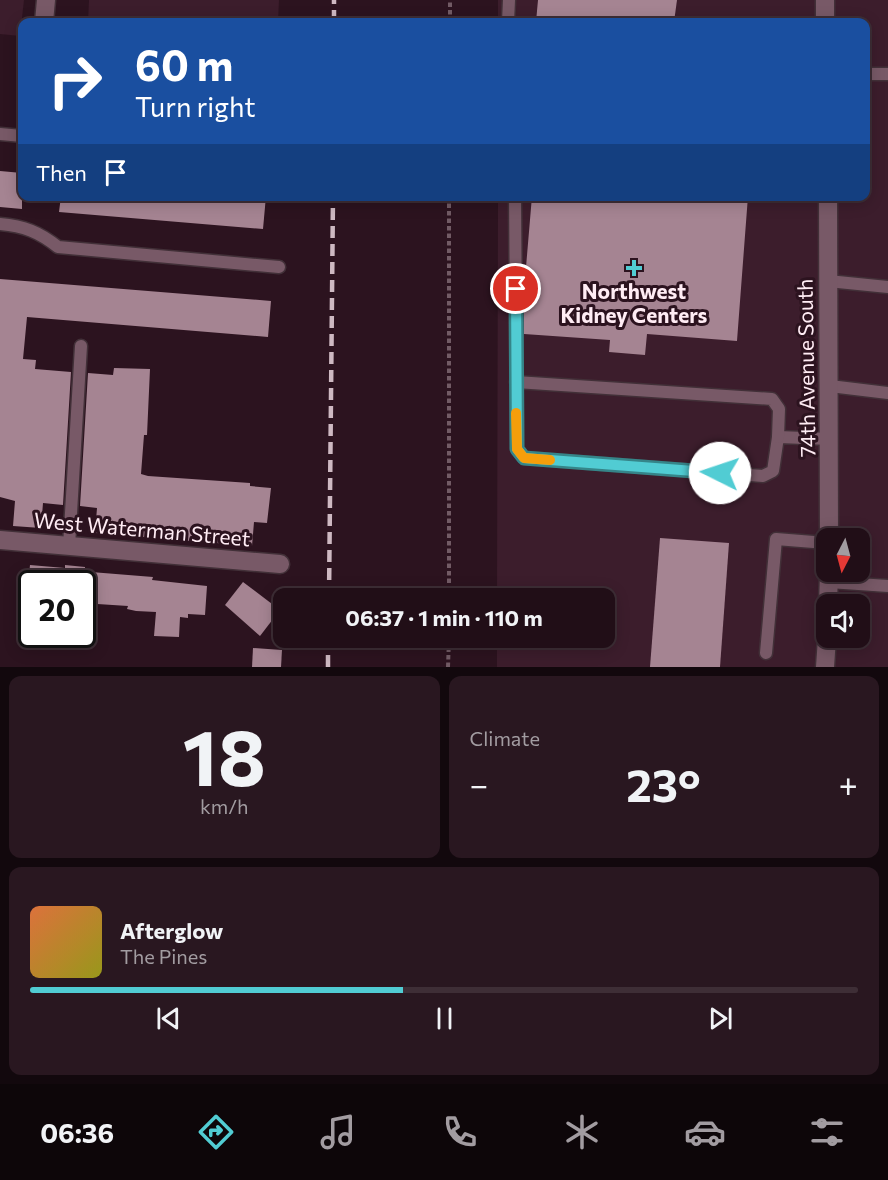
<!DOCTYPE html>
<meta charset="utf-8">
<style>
:root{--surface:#210e17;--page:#291720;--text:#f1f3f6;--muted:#a29ca1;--line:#3e2e36;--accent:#51ccd3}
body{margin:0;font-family:Commissioner,sans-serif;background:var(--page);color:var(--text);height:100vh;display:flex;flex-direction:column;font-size:22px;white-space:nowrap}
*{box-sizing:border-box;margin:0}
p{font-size:20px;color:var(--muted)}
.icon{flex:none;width:33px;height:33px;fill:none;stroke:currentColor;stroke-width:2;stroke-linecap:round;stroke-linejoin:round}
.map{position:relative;height:667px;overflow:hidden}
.drawer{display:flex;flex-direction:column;gap:9px;padding:9px;background:#12080d;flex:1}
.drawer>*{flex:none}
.top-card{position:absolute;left:18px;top:18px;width:852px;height:183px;border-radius:12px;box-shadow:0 3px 15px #0003,0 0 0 2px var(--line);background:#1a4fa0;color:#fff;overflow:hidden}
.needle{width:39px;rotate:186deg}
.buttons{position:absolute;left:816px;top:528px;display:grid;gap:12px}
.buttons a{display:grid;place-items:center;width:54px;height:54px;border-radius:12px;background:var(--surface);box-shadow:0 3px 15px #0003,0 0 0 2px var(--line);font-size:30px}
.speed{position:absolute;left:18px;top:570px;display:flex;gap:12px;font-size:30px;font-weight:700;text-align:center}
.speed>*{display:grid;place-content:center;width:78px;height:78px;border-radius:50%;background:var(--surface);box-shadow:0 3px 15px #0003,0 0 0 2px var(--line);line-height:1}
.speed .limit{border:3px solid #111;border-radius:9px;background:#fff;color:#111}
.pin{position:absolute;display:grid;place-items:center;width:51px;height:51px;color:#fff;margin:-26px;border:3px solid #fff;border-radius:50%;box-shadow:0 2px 6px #0007}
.me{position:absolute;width:66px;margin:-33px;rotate:274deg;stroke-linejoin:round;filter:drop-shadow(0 0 4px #0008)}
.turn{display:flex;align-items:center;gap:21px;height:126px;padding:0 18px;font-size:27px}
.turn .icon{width:78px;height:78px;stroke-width:2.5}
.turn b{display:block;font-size:42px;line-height:51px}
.then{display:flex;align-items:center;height:57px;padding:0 18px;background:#0003;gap:12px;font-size:22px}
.big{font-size:45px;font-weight:700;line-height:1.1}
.drawer .tile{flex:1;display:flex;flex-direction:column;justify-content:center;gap:9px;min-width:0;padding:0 21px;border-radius:12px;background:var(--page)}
.drawer .dial{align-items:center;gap:0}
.dial b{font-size:78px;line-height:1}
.song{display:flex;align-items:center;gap:18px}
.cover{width:72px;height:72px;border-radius:9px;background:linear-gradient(135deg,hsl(20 70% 55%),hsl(60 70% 35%))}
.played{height:6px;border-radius:3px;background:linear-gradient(90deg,var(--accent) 45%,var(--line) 45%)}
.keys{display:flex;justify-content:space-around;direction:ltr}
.heat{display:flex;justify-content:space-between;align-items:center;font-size:33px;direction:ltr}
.drawer .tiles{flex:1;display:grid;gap:9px;grid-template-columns:1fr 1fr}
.tile:last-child{grid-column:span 2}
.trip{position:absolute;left:273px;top:588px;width:342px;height:60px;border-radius:12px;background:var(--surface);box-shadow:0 3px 15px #0003,0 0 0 2px var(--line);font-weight:700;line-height:60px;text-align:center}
.tabs{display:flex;height:96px;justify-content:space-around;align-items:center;background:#0d0609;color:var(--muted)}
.tabs .icon{width:42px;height:42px}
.tabs .current{color:var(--accent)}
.tabs b{font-size:27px;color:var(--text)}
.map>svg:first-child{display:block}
.built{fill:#3c1d2c;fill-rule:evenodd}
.building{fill:#a58492}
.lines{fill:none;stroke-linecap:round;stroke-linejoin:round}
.lane-casing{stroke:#423038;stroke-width:15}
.street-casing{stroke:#423038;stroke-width:21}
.path{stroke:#725b65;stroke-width:4;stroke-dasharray:4.5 3;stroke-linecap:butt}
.lane{stroke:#785967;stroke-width:12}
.street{stroke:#785967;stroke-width:18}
.rail{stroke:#ceb9c2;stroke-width:4.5;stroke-dasharray:12 6;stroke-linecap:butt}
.route-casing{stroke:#358589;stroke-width:15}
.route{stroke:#51ccd3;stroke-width:10}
.slow{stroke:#f59e0b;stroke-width:10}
.poi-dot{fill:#51ccd3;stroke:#2c131f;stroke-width:2}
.labels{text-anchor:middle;stroke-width:6;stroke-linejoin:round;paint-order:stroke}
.poi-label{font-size:21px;font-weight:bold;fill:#ffecf4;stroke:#2c131f}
.street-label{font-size:21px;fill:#ffecf4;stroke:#2c131f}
</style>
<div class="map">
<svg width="888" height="667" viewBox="0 0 888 667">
<rect width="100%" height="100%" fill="#2c131f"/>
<!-- built -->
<g class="built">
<polygon points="0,0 24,0 20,36 0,34"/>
<polygon points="89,0 279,0 278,22 88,22"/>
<path d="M498,0h390v667h-391v-29h107v-40h-107l1,-401 368,-1v-174h-368zM826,538h34v34h-34zM826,604h34v34h-34z"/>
</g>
<!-- building -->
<g class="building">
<polygon points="538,0 677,0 674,22 536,22"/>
<polygon points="0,171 22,173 22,209 0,207"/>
<polygon points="61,196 266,196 263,229 59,212"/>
<polygon points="532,196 652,196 720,202 721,196 748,196 737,341 647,334 645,355 609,352 610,340 524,334 524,291"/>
<polygon points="0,279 271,301 268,337 27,317 23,359 36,360 35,369 71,372 63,505 43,503 41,528 13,526 15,501 0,497"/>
<polygon points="114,368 150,369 147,435 144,435 141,474 148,476 250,483 250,486 271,488 267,523 254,522 252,546 95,533 97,508 80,506 88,373 113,375"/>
<polygon points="660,538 729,543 720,667 650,667"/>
<polygon points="30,565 65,568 65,565 85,567 85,570 91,572 153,577 152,580 207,586 205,615 188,614 188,618 180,617 179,637 154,636 156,612 136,611 127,609 128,606 82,603 82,584 28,584"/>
<polygon points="243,582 280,610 260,636 225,605"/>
<polygon points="253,648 282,650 281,667 252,667"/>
</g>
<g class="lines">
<!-- lane casing -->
<g class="lane-casing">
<g id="lane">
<polyline points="508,22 509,0"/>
<polyline points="866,74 888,74"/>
<polyline points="0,134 22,136"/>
<polyline points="515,196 517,449 524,458 763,476 773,471 778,437 831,439"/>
<path d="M0,224c24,2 39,8 58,23l221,20"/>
<polyline points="828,281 888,287"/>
<polyline points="516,382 772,399 779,409 778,437"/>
<polyline points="830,386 888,393"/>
<polyline points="69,546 81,346"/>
<polyline points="829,582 888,586"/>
<polyline points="766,653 776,539 826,543"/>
</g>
</g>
<!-- street casing -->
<g class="street-casing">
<g id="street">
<polyline points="825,0 825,22"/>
<polyline points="44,22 46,0"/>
<polyline points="828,196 829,538"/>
<polyline points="0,540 280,564"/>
<polyline points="828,604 829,572"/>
<polyline points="825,667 827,638"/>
</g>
</g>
<!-- path -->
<g class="path">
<polyline points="450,22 450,0"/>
<polyline points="449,598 449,196"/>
<polyline points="448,667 449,638"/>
</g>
<!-- lane -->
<use href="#lane" class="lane"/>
<!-- street -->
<use href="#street" class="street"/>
<!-- rail -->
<g class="rail">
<polyline points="334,22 334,0"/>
<polyline points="329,598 333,196"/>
<polyline points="328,667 328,638"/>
</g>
</g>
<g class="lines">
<!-- route casing -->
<g class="route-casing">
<polyline id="route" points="516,289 517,449 524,458 720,473"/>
</g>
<!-- route -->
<use href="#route" class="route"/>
<!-- slow -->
<polyline class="slow" points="516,413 517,449 524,458 550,460"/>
</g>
<!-- markers -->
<path class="poi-dot" d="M631 259h6v6h6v6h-6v6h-6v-6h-6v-6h6z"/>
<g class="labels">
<!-- poi labels -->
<g class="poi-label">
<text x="634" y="299">Northwest<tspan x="634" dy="24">Kidney Centers</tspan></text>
</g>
<!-- street labels -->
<g class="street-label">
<text transform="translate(807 368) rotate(-91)" y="7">74th Avenue South</text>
<text transform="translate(142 530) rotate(5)" y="7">West Waterman Street</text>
</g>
</g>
</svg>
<div class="buttons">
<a><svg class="needle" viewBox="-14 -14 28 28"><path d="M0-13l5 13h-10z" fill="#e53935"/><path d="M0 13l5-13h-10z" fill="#a29ca1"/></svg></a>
<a><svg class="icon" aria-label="sound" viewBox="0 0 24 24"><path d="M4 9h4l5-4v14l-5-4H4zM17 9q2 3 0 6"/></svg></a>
</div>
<div class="speed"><div class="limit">20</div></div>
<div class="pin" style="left:516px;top:289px;background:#d93025"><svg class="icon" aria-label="arrive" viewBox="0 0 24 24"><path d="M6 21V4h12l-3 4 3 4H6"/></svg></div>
<svg class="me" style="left:720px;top:473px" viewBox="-20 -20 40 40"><circle r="19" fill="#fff"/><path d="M0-13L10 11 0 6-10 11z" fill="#51ccd3"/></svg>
<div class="trip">06:37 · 1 min · 110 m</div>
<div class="top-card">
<div class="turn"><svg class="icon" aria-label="right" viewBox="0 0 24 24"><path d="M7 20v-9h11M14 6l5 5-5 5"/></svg><div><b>60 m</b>Turn right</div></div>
<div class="then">Then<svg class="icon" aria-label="arrive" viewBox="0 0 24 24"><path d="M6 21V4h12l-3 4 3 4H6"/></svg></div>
</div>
</div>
<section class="drawer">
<div class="tiles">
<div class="tile dial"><b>18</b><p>km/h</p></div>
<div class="tile"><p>Climate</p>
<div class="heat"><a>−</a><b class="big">23°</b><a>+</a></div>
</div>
<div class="tile">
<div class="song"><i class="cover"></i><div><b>Afterglow</b><p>The Pines</p></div></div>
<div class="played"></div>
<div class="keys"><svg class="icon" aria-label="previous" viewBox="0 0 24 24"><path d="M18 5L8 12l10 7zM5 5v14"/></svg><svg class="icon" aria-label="pause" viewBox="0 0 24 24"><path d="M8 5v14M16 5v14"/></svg><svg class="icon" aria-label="next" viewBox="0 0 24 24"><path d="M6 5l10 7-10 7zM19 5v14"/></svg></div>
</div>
</div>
</section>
<nav class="tabs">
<b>06:36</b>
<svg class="icon current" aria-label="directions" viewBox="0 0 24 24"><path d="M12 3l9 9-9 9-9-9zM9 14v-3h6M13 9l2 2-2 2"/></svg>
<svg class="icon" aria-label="music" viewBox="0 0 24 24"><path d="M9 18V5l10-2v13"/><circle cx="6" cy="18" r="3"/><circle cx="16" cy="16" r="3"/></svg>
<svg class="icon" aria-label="phone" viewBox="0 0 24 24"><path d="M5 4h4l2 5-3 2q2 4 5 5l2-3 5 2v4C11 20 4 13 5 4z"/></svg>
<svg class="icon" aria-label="climate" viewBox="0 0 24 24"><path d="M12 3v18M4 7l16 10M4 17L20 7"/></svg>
<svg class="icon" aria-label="car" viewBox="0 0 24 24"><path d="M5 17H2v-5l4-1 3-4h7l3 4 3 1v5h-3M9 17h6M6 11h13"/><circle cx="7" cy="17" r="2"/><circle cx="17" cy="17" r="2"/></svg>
<svg class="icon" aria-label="filters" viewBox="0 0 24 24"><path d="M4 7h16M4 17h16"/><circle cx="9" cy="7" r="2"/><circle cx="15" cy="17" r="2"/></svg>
</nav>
